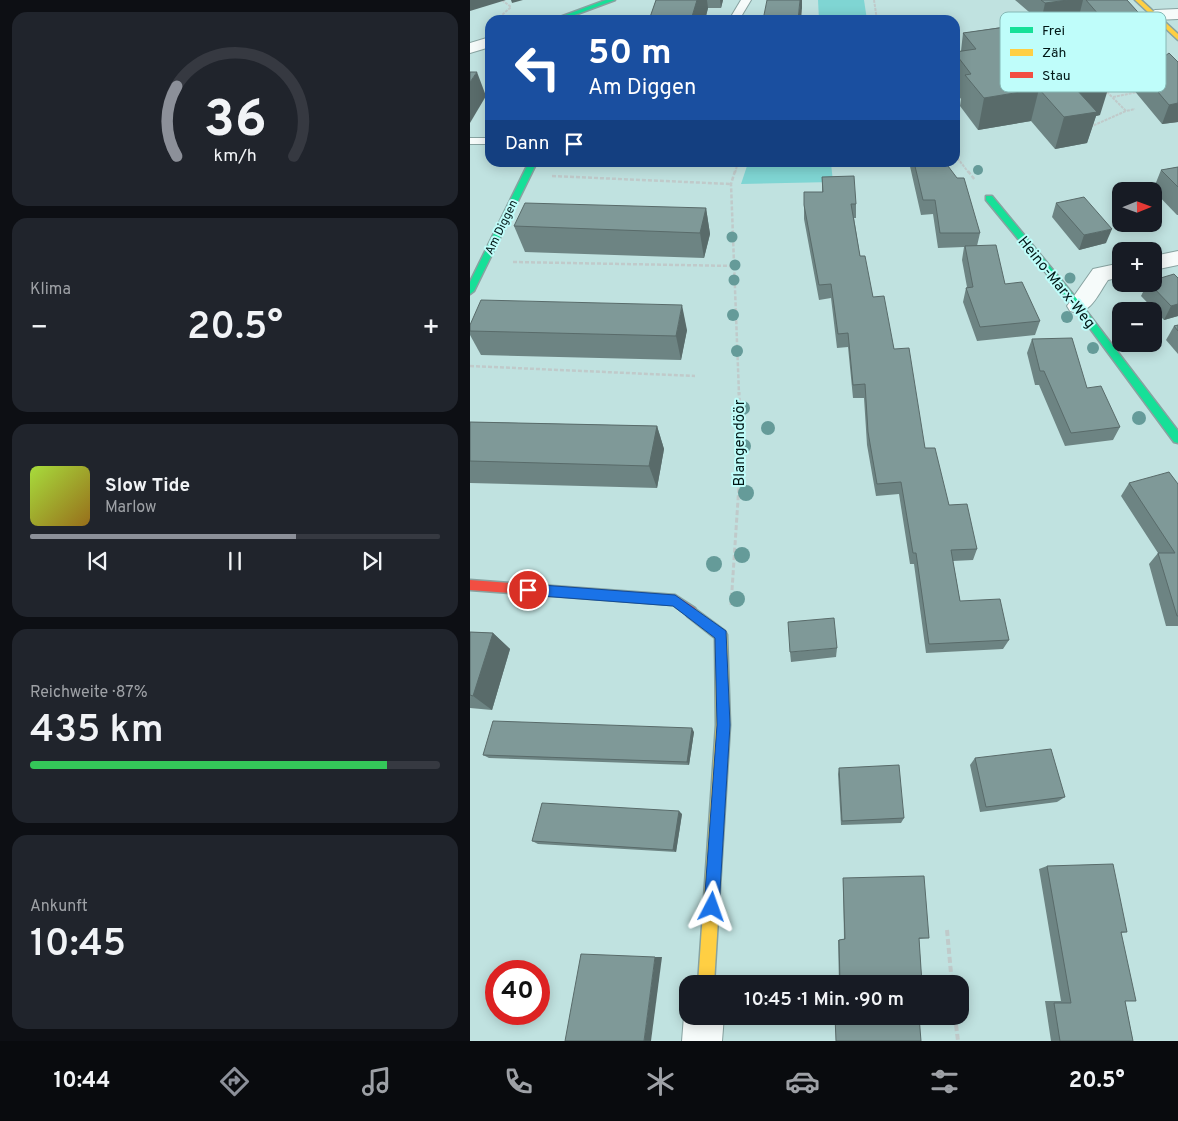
<!DOCTYPE html>
<html lang="de">
<meta charset="utf-8">
<style>
:root{--surface:#171b24;--page:#20242c;--text:#f1f3f6;--muted:#9ea1a6;--line:#363941;--accent:#8c9099}
body{margin:0;font-family:Overpass,sans-serif;background:var(--page);color:var(--text);height:100vh;display:flex;flex-direction:column;font-size:19px;white-space:nowrap}
*{box-sizing:border-box;margin:0}
p{font-size:16px;color:var(--muted)}
.icon{flex:none;width:28px;height:28px;fill:none;stroke:currentColor;stroke-width:2;stroke-linecap:round;stroke-linejoin:round}
.map{position:relative;flex:1;overflow:hidden}
.sheet{display:flex;flex-direction:column;gap:12px;padding:12px;background:#0d0f14;width:470px}
.sheet>*{flex:none}
.top-card{position:absolute;left:15px;top:15px;width:475px;height:152px;border-radius:15px;box-shadow:0 2px 12px #0003;background:#1a4fa0;color:#fff;overflow:hidden}
.needle{width:32px;rotate:89deg}
.controls{position:absolute;left:642px;top:182px;display:grid;gap:10px}
.controls a{display:grid;place-items:center;width:50px;height:50px;border-radius:10px;background:var(--surface);box-shadow:0 2px 12px #0003;font-size:25px}
.speed{position:absolute;left:15px;top:960px;display:flex;gap:10px;font-size:25px;font-weight:700;text-align:center}
.speed>*{display:grid;place-content:center;width:65px;height:65px;border-radius:50%;background:var(--surface);box-shadow:0 2px 12px #0003;line-height:1}
.speed .limit{border:8px solid #d22;background:#fff;color:#111}
.pin{position:absolute;display:grid;place-items:center;width:42px;height:42px;color:#fff;margin:-21px;border:2px solid #fff;border-radius:50%;box-shadow:0 1px 5px #0007}
.me{position:absolute;width:55px;margin:-28px;rotate:4deg;stroke-linejoin:round;filter:drop-shadow(0 0 4px #0008)}
.turn{display:flex;align-items:center;gap:18px;height:105px;padding:0 20px;font-size:22px}
.turn .icon{width:65px;height:65px;stroke-width:2.5}
.turn b{display:block;font-size:35px;line-height:42px}
.then{display:flex;align-items:center;height:48px;padding:0 20px;background:#0003;gap:10px;font-size:19px}
.big{font-size:38px;font-weight:600;line-height:1.1}
.sheet .widget{flex:1;display:flex;flex-direction:column;justify-content:center;gap:8px;min-width:0;padding:0 18px;border-radius:15px;background:var(--page)}
.sheet .dial{align-items:center;gap:0}
.dial svg{height:130px;overflow:visible;fill:none;stroke:var(--line);stroke-width:7;stroke-linecap:round;text-anchor:middle}
.dial text{fill:var(--text);stroke:none}
.song{display:flex;align-items:center;gap:15px}
.cover{width:60px;height:60px;border-radius:8px;background:linear-gradient(135deg,hsl(80 70% 55%),hsl(40 70% 35%))}
.played{height:5px;border-radius:2px;background:linear-gradient(90deg,var(--accent) 65%,var(--line) 65%)}
.keys{display:flex;justify-content:space-around;direction:ltr}
.heat{display:flex;justify-content:space-between;align-items:center;font-size:28px;direction:ltr}
.charge{height:8px;border-radius:4px;background:linear-gradient(90deg,#34c759 87%,var(--line) 0)}
.trip{position:absolute;left:209px;top:975px;width:290px;height:50px;border-radius:15px;background:var(--surface);box-shadow:0 2px 12px #0003;font-weight:600;line-height:50px;text-align:center}
.dock{display:flex;height:80px;justify-content:space-around;align-items:center;background:#090b0e;color:var(--muted)}
.dock .icon{width:35px;height:35px}
.dock .active{color:var(--accent)}
.dock b{font-size:22px;color:var(--text)}
main{display:flex;flex:1;min-height:0}
.map>svg:first-child{display:block}
.forest{fill:#7fd5d3}
.lines{fill:none;stroke-linecap:round;stroke-linejoin:round}
.lane-casing{stroke:#87a2a0;stroke-width:2}
.street-casing{stroke:#87a2a0;stroke-width:2}
.fast-casing{stroke:#87a2a0;stroke-width:3}
.slow-casing{stroke:#87a2a0;stroke-width:3}
.jam-casing{stroke:#87a2a0;stroke-width:3}
.path-far3{stroke:#c0caca;stroke-width:2;stroke-dasharray:3 1;stroke-linecap:butt}
.path-far2{stroke:#c0caca;stroke-width:2.5;stroke-dasharray:4 2;stroke-linecap:butt}
.path-far1{stroke:#c0caca;stroke-width:3;stroke-dasharray:5 2.5;stroke-linecap:butt}
.path{stroke:#c0caca;stroke-width:4;stroke-dasharray:6 3;stroke-linecap:butt}
.lane{fill:#f6fbfa;fill-rule:evenodd}
.street{fill:#f6fbfa;fill-rule:evenodd}
.fast{fill:#16e098;fill-rule:evenodd}
.slow{fill:#ffcf43;fill-rule:evenodd}
.jam{fill:#f24e42;fill-rule:evenodd}
.tree{fill:#659b99}
.wall{fill:#6d8483}
.shaded-wall{fill:#596b6a}
.building{fill:#7f9998;stroke:#596b6a}
.route{fill:#1a73e8;stroke:#114b97}
.labels{text-anchor:middle;stroke-width:4;stroke-linejoin:round;paint-order:stroke}
.far-street-label{font-size:12px;fill:#001615;stroke:#bffdfa}
.street-label{font-size:15px;fill:#001615;stroke:#bffdfa}
.key{fill:#bffdfa;stroke:#86b8b5;stroke-width:1}
.key-label{font-size:14px;fill:#001615}
</style>
<main>
<section class="sheet">
<div class="widget dial"><svg viewBox="0 0 100 80">
<path d="M14 69A42 42 0 1 1 86 69"/>
<path d="M14 69A42 42 0 0 1 14 26" stroke="#8c9099"/>
<text x="50" y="56" font-size="32" font-weight="700">36</text>
<text x="50" y="72" font-size="11">km/h</text>
</svg></div>
<div class="widget"><p>Klima</p>
<div class="heat"><a>−</a><b class="big">20.5°</b><a>+</a></div>
</div>
<div class="widget">
<div class="song"><i class="cover"></i><div><b>Slow Tide</b><p>Marlow</p></div></div>
<div class="played"></div>
<div class="keys"><svg class="icon" aria-label="previous" viewBox="0 0 24 24"><path d="M18 5L8 12l10 7zM5 5v14"/></svg><svg class="icon" aria-label="pause" viewBox="0 0 24 24"><path d="M8 5v14M16 5v14"/></svg><svg class="icon" aria-label="next" viewBox="0 0 24 24"><path d="M6 5l10 7-10 7zM19 5v14"/></svg></div>
</div>
<div class="widget"><p>Reichweite · 87%</p><b class="big">435 km</b><div class="charge"></div></div>
<div class="widget"><p>Ankunft</p><b class="big">10:45</b></div>
</section>
<div class="map">
<svg width="708" height="1041" viewBox="0 0 708 1041">
<rect width="100%" height="100%" fill="#c0e2e0"/>
<!-- forest -->
<g class="forest">
<polygon points="348,0 394,0 397,20 349,20"/>
<polygon points="278,163 361,163 363,182 271,184"/>
</g>
<g class="lines">
<!-- lane casing -->
<g class="lane-casing">
<g id="lane">
<polygon points="271,0 281,0 269,20 259,20"/>
<rect x="0" y="138" width="20" height="6"/>
</g>
</g>
<!-- street casing -->
<g class="street-casing">
<g id="street">
<polygon points="708,9 708,19 685,20 677,15 685,10"/>
<polygon points="20,37 20,47 0,53 0,43"/>
<polygon points="708,251 708,265 684,270 684,256"/>
<path d="M651,263v14l-13,3c-10,14 -18,37 -38,31l-3,-5 26,-37z"/>
<polygon points="218,1008 218,1016 254,1016 252,1041 212,1041 214,1016"/>
</g>
</g>
<!-- fast casing -->
<g class="fast-casing">
<g id="fast">
<polygon points="136,0 145,0 91,20 82,20"/>
<polygon points="59,162 67,162 4,291 0,294 0,282"/>
<polygon points="516,196 522,196 611,304 708,431 708,443 704,442 605,308 516,200"/>
</g>
</g>
<!-- slow casing -->
<g class="slow-casing">
<g id="slow">
<polygon points="665,0 671,0 708,34 708,40"/>
<polygon points="221,606 255,631 257,635 260,725 244,984 228,984 246,725 245,638 217,616 215,612 217,608"/>
</g>
</g>
<!-- jam casing -->
<g class="jam-casing">
<polygon id="jam" points="0,580 205,595 225,608 227,612 225,616 221,618 203,605 0,590"/>
</g>
<!-- path-far3 -->
<g class="path-far3">
<polyline points="32,0 41,7 32,15"/>
<polyline points="404,0 407,20"/>
<polyline points="634,89 656,111 665,109"/>
<polyline points="643,97 668,92"/>
<polyline points="620,127 656,111"/>
<polyline points="485,155 499,173"/>
<polyline points="265,173 268,162"/>
</g>
<!-- path-far2 -->
<g class="path-far2">
<polyline points="265,171 261,184 269,394"/>
<polyline points="498,171 505,180"/>
<polyline points="82,176 261,184"/>
<polyline points="43,262 264,266"/>
<polyline points="0,366 225,376"/>
</g>
<!-- path-far1 -->
<polyline class="path-far1" points="261,605 271,455 269,392"/>
<!-- path -->
<g class="path">
<polyline points="477,930 482,984"/>
<polyline points="485,1016 488,1041"/>
</g>
<!-- lane -->
<use href="#lane" class="lane"/>
<!-- street -->
<use href="#street" class="street"/>
<!-- fast -->
<use href="#fast" class="fast"/>
<!-- slow -->
<use href="#slow" class="slow"/>
<!-- jam -->
<use href="#jam" class="jam"/>
</g>
<!-- trees -->
<g class="tree">
<circle cx="508" cy="170" r="5"/>
<circle cx="262" cy="237" r="5.5"/>
<circle cx="265" cy="265" r="5.5"/>
<circle cx="600" cy="278" r="5.5"/>
<circle cx="264" cy="280" r="5.5"/>
<circle cx="263" cy="315" r="6"/>
<circle cx="597" cy="317" r="6"/>
<circle cx="623" cy="348" r="6"/>
<circle cx="267" cy="351" r="6"/>
<circle cx="273" cy="408" r="7"/>
<circle cx="669" cy="418" r="7"/>
<circle cx="298" cy="428" r="7"/>
<circle cx="274" cy="446" r="7"/>
<circle cx="276" cy="493" r="8"/>
<circle cx="272" cy="555" r="8"/>
<circle cx="244" cy="564" r="8"/>
<circle cx="267" cy="599" r="8"/>
</g>
<!-- wall -->
<g class="wall">
<polygon points="186,0 253,0 251,8 238,8 235,20 179,20"/>
<polygon points="545,0 657,0 676,21 674,25 688,48 695,56 708,62 708,122 692,124 643,65 645,60 609,16 578,21 630,115 626,116 617,143 585,149 561,121 508,130 490,106 491,99 485,91 485,52 491,51 493,33 532,27 532,23 566,18"/>
<polygon points="439,162 475,162 510,233 507,246 535,284 570,321 565,335 507,341 493,302 496,288 497,287 492,260 494,247 468,248 463,214 451,215"/>
<polygon points="708,167 708,215 707,215 683,190 691,170"/>
<polygon points="352,177 386,204 386,218 384,218 390,256 403,297 424,349 455,448 479,505 507,549 503,560 483,561 490,601 539,640 533,649 456,653 444,564 440,564 429,494 406,496 397,445 394,398 383,398 378,347 367,348 361,298 349,300 334,219 334,192 352,192"/>
<polygon points="586,203 636,243 609,250 582,217"/>
<polygon points="236,208 240,234 234,258 55,252 44,226"/>
<polygon points="708,278 708,316 694,320 671,296 677,284 684,284"/>
<polygon points="0,325 217,330 211,360 11,355 0,335"/>
<polygon points="708,325 708,354 696,340 704,326"/>
<polygon points="562,339 650,427 643,440 595,446 569,385 565,385 557,353"/>
<polygon points="0,422 187,426 194,449 187,488 0,483"/>
<polygon points="659,483 708,484 708,626 696,626 679,564 688,553 651,496"/>
<polygon points="0,632 23,633 40,649 22,710 0,708"/>
<polygon points="367,648 366,657 321,662 320,652"/>
<polygon points="224,732 219,765 19,758 13,755"/>
<polygon points="505,758 595,797 587,802 510,812 500,765"/>
<polygon points="369,768 434,818 431,823 371,825 368,774"/>
<polygon points="212,814 206,852 68,844 62,841"/>
<polygon points="577,866 657,932 651,933 655,1001 663,1041 581,1041 575,1001 591,1001 569,869"/>
<polygon points="373,878 459,938 449,939 452,984 369,984 368,940 369,940 374,939 373,881"/>
</g>
<!-- shaded-wall -->
<g class="shaded-wall">
<polygon points="0,0 36,0 0,11"/>
<polygon points="41,0 53,0 42,3"/>
<polygon points="227,0 237,0 238,8 235,20 221,20"/>
<polygon points="250,0 253,0 251,8"/>
<polygon points="330,0 332,0 332,8 331,20 328,20"/>
<polygon points="598,0 613,0 609,16 571,22 575,3"/>
<polygon points="690,42 683,61 682,43"/>
<polygon points="7,72 16,96 0,123 0,82"/>
<polygon points="640,83 630,115 626,116 617,143 585,149 594,117 606,89"/>
<polygon points="569,89 561,121 508,130 514,98"/>
<polygon points="708,103 708,122 692,124 699,105"/>
<polygon points="236,208 240,234 234,258 230,233"/>
<polygon points="642,229 636,243 609,250 614,235"/>
<polygon points="708,304 708,316 694,320 701,306"/>
<polygon points="212,305 217,330 211,360 206,336"/>
<polygon points="187,426 194,449 187,488 179,466"/>
<polygon points="23,633 40,649 22,710 3,696"/>
<polygon points="222,728 224,732 219,765 217,762"/>
<polygon points="209,811 212,814 206,852 203,850"/>
<polygon points="185,957 192,957 181,1041 174,1041"/>
</g>
<!-- building -->
<g class="building">
<polygon points="186,0 227,0 221,20 179,20"/>
<polygon points="297,0 330,0 328,20 293,20"/>
<polygon points="571,0 598,0 575,3"/>
<polygon points="616,0 657,0 676,21 671,21 690,42 682,43 695,56 699,53 708,62 708,103 699,105 649,46 655,45"/>
<polygon points="574,17 640,83 606,89 627,112 594,117 569,89 514,98 495,75 501,74 485,53 485,52 506,49 493,33 536,27 532,23"/>
<polygon points="0,72 7,72 0,82"/>
<polygon points="444,162 475,162 487,178 494,178 510,233 470,233 465,200 453,200"/>
<polygon points="708,167 708,187 691,170"/>
<polygon points="384,176 386,204 381,204 390,256 395,256 403,297 414,296 424,349 439,348 455,448 465,448 479,505 497,504 507,549 481,550 490,601 530,599 539,640 459,644 446,553 443,553 431,482 407,484 398,432 395,384 383,385 378,333 368,334 361,284 349,285 334,205 334,192 353,192 352,177"/>
<polygon points="614,197 642,229 614,235 586,203"/>
<polygon points="55,203 236,208 230,233 44,226"/>
<polygon points="526,245 535,284 552,282 570,321 510,327 496,288 503,287 495,246"/>
<polygon points="704,274 708,278 708,304 701,306 680,284 684,284 684,280"/>
<polygon points="11,300 212,305 206,336 0,331 0,325"/>
<polygon points="708,325 708,331 704,326"/>
<polygon points="602,338 617,388 631,386 650,427 601,433 574,371 570,371 562,339"/>
<polygon points="0,422 187,426 179,466 0,461"/>
<polygon points="699,472 708,484 708,616 707,616 688,553 705,553 659,483"/>
<polygon points="364,618 367,648 320,652 318,622"/>
<polygon points="0,632 23,633 3,696 0,695"/>
<polygon points="23,721 222,728 217,762 13,755"/>
<polygon points="581,749 595,797 516,807 505,758"/>
<polygon points="429,765 434,818 372,821 369,768"/>
<polygon points="72,803 209,811 203,850 62,841"/>
<polygon points="643,864 657,932 651,932 666,1001 655,1001 663,1041 590,1041 584,1003 601,1003 577,866"/>
<polygon points="454,876 459,938 449,938 452,984 370,984 369,940 375,939 373,878"/>
<polygon points="111,954 185,957 174,1041 95,1041"/>
<polygon points="365,1016 449,1016 451,1041 366,1041"/>
</g>
<!-- route -->
<polygon class="route" points="58,584 205,595 256,631 260,725 249,907 247,912 242,915 236,912 234,907 247,725 245,638 203,606 58,595 52,590"/>
<g class="labels">
<!-- far-street labels -->
<g class="far-street-label">
<text transform="translate(31 227) rotate(-64)" y="4">Am Diggen</text>
</g>
<!-- street labels -->
<g class="street-label">
<text transform="translate(587 282) rotate(51)" y="5">Heino-Marx-Weg</text>
<text transform="translate(269 443) rotate(-90)" y="5">Blangendöör</text>
</g>
</g>
<!-- legend -->
<rect x="530" y="12" width="166" height="80" rx="8" class="key"/>
<rect x="540" y="27" width="23" height="6" fill="#16e098"/>
<rect x="540" y="49" width="23" height="7" fill="#ffcf43"/>
<rect x="540" y="72" width="23" height="6" fill="#f24e42"/>
<g class="key-label">
<text x="572" y="35">Frei</text>
<text x="572" y="57">Zäh</text>
<text x="572" y="80">Stau</text>
</g>
</svg>
<div class="controls">
<a><svg class="needle" viewBox="-14 -14 28 28"><path d="M0-13l5 13h-10z" fill="#e53935"/><path d="M0 13l5-13h-10z" fill="#9ea1a6"/></svg></a>
<a>+</a>
<a>−</a>
</div>
<div class="speed"><div class="limit">40</div></div>
<div class="pin" style="left:58px;top:590px;background:#d93025"><svg class="icon" aria-label="arrive" viewBox="0 0 24 24"><path d="M6 21V4h12l-3 4 3 4H6"/></svg></div>
<svg class="me" style="left:242px;top:907px" viewBox="-20 -20 40 40"><path d="M0-17L14 15 0 8-14 15z" fill="#1a73e8" stroke="#fff" stroke-width="4"/></svg>
<div class="trip">10:45 · 1 Min. · 90 m</div>
<div class="top-card">
<div class="turn"><svg class="icon" aria-label="left" viewBox="0 0 24 24"><path d="M17 20v-9H6M10 6l-5 5 5 5"/></svg><div><b>50 m</b>Am Diggen</div></div>
<div class="then">Dann<svg class="icon" aria-label="arrive" viewBox="0 0 24 24"><path d="M6 21V4h12l-3 4 3 4H6"/></svg></div>
</div>
</div>
</main>
<nav class="dock">
<b>10:44</b>
<svg class="icon active" aria-label="directions" viewBox="0 0 24 24"><path d="M12 3l9 9-9 9-9-9zM9 14v-3h6M13 9l2 2-2 2"/></svg>
<svg class="icon" aria-label="music" viewBox="0 0 24 24"><path d="M9 18V5l10-2v13"/><circle cx="6" cy="18" r="3"/><circle cx="16" cy="16" r="3"/></svg>
<svg class="icon" aria-label="phone" viewBox="0 0 24 24"><path d="M5 4h4l2 5-3 2q2 4 5 5l2-3 5 2v4C11 20 4 13 5 4z"/></svg>
<svg class="icon" aria-label="climate" viewBox="0 0 24 24"><path d="M12 3v18M4 7l16 10M4 17L20 7"/></svg>
<svg class="icon" aria-label="car" viewBox="0 0 24 24"><path d="M5 17H2v-5l4-1 3-4h7l3 4 3 1v5h-3M9 17h6M6 11h13"/><circle cx="7" cy="17" r="2"/><circle cx="17" cy="17" r="2"/></svg>
<svg class="icon" aria-label="filters" viewBox="0 0 24 24"><path d="M4 7h16M4 17h16"/><circle cx="9" cy="7" r="2"/><circle cx="15" cy="17" r="2"/></svg>
<b>20.5°</b>
</nav>
